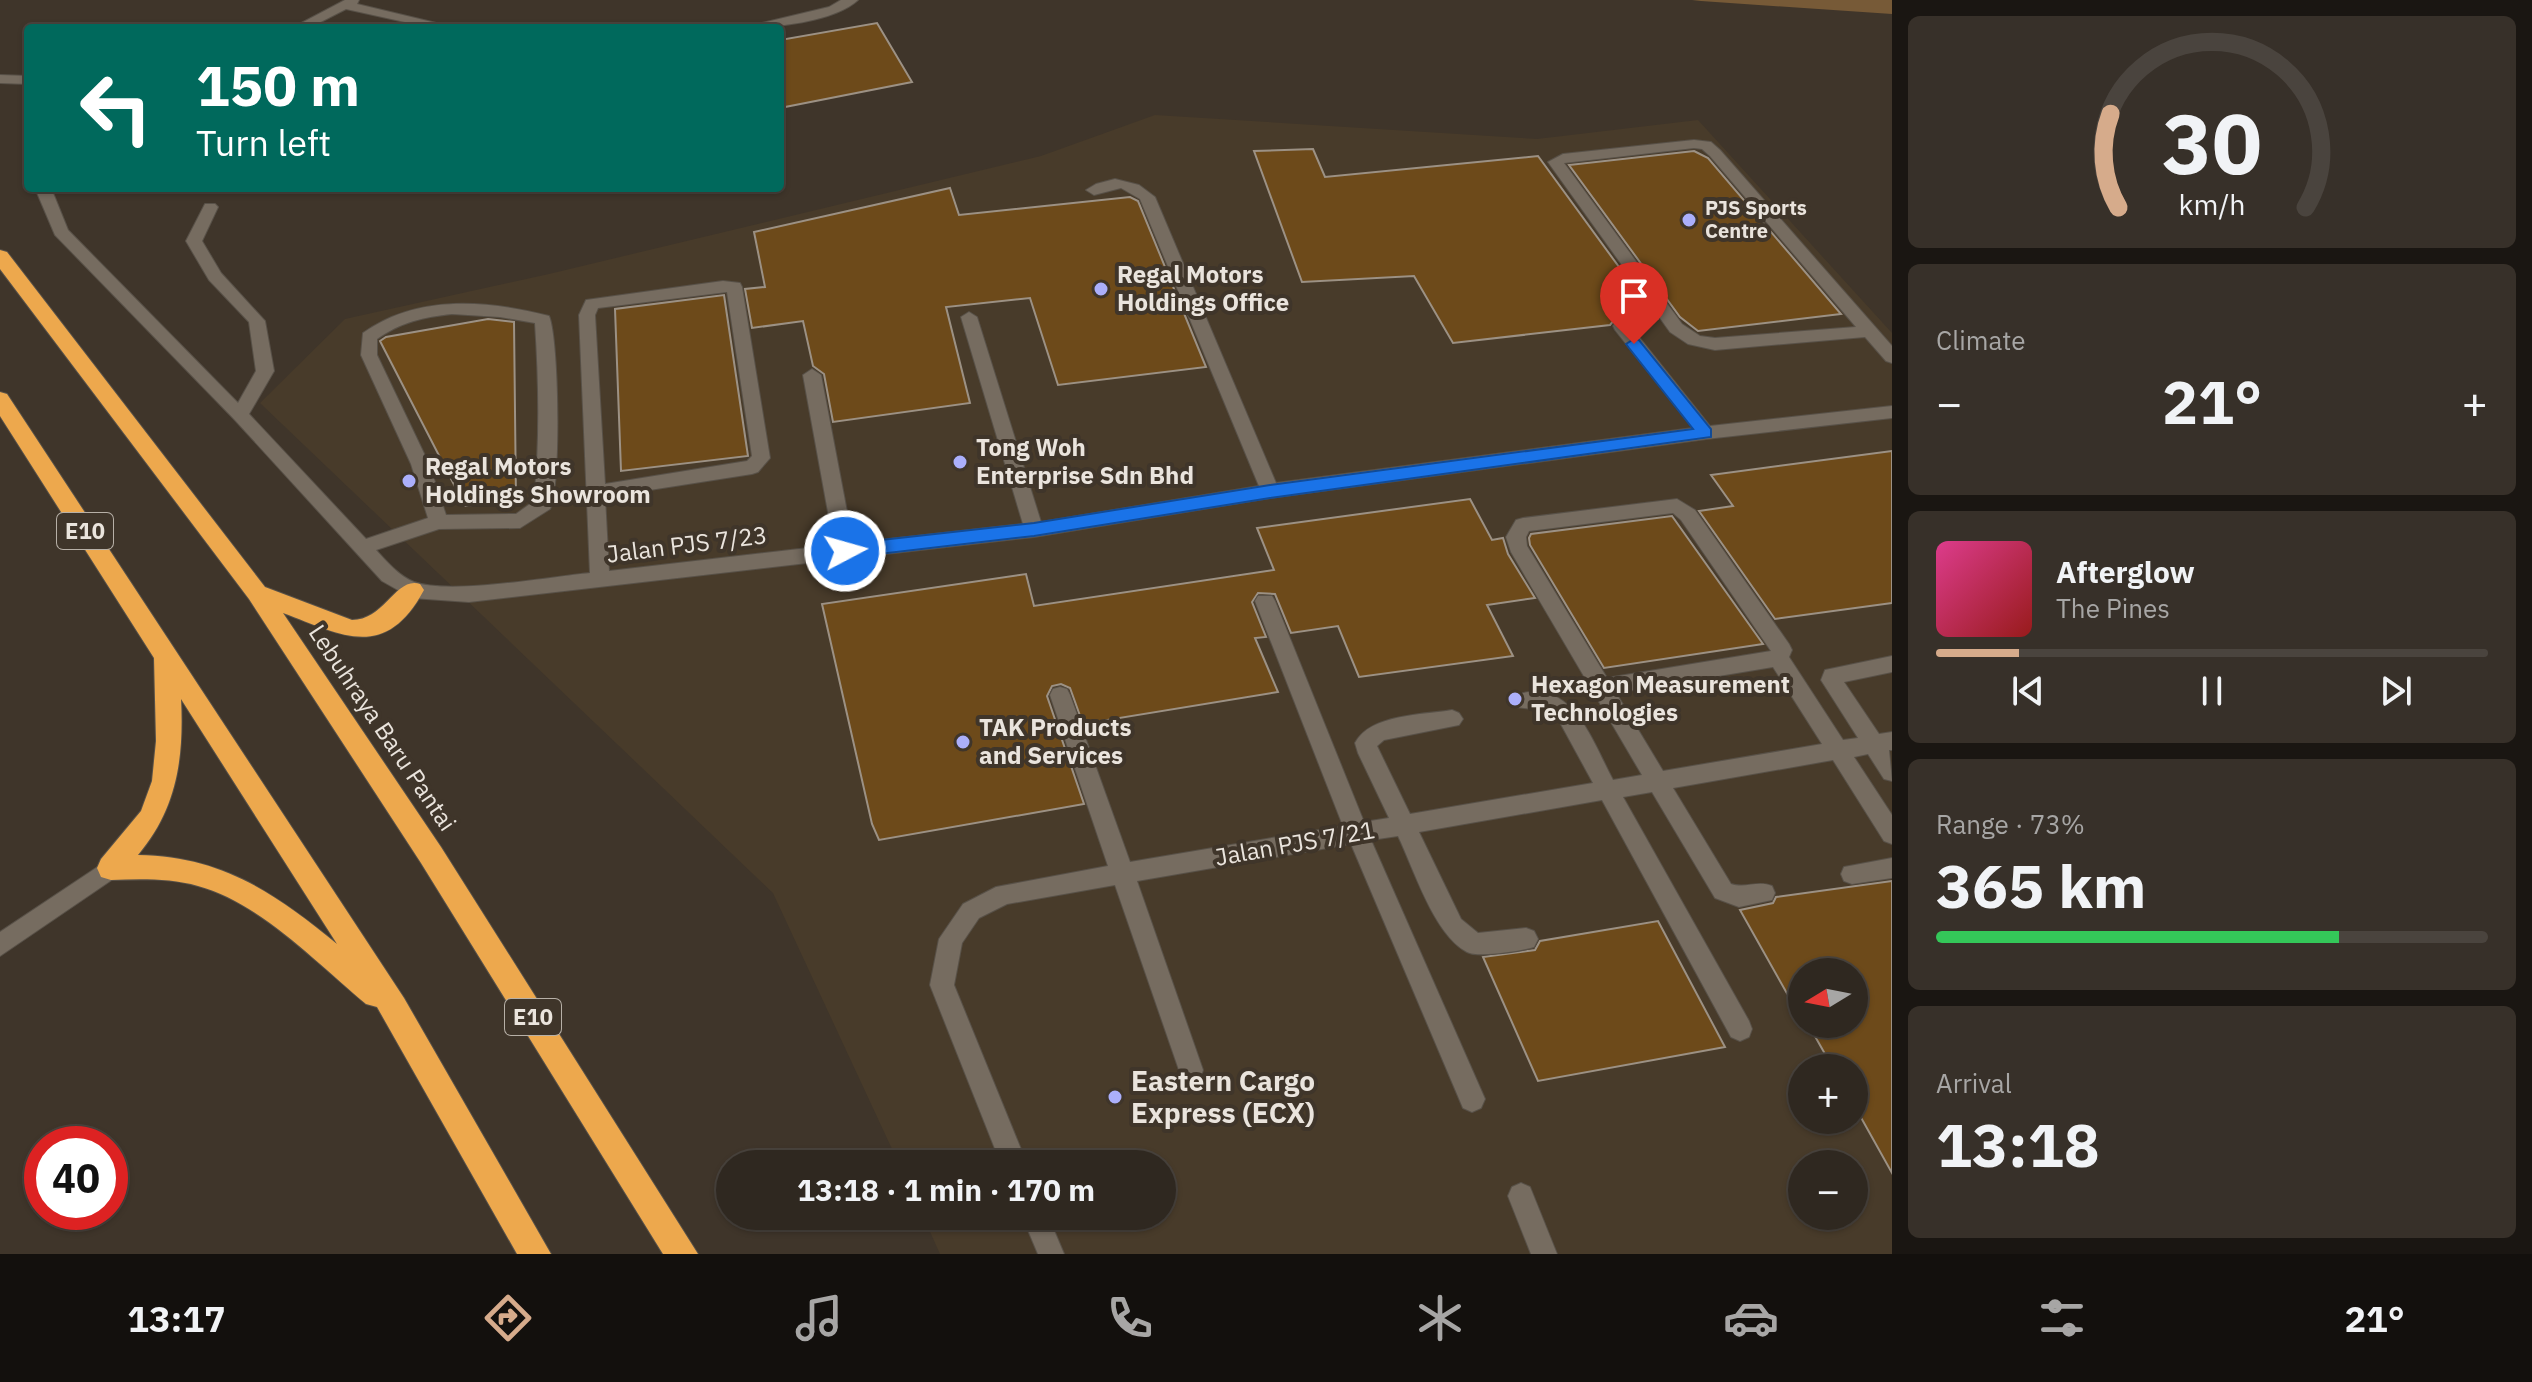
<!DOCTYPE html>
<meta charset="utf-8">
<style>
:root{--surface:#2f2820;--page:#373029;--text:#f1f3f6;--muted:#a7a6a5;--line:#4a443e;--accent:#d6ab8b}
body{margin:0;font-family:"IBM Plex Sans",sans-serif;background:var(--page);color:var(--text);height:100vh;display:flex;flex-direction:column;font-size:30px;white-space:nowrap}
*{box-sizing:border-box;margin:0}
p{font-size:26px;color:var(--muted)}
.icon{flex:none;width:44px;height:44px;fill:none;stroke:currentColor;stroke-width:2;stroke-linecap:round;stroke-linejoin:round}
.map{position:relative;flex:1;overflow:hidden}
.panel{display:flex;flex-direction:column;gap:16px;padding:16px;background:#1a1612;width:640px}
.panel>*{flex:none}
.top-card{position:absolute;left:24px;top:24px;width:760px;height:168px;border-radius:8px;box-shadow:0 2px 6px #0004,0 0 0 2px var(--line);background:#00695c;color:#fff;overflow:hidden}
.needle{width:52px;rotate:260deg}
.controls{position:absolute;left:1788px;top:958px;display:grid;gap:16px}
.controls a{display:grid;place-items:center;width:80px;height:80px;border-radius:50%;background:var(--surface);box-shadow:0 2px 6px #0004,0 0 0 2px var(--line);font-size:40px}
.speed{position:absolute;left:24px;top:1126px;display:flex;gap:16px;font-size:40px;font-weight:700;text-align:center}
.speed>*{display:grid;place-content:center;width:104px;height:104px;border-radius:50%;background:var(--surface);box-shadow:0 2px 6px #0004,0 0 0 2px var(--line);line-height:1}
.speed .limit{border:12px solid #d22;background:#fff;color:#111}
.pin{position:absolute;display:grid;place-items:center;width:68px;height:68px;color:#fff;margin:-82px -34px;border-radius:50% 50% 50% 0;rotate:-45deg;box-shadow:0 0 8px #0007}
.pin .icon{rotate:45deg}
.me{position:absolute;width:88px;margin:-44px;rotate:84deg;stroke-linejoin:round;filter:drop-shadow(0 0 6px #0008)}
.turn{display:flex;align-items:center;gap:28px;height:168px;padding:0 40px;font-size:36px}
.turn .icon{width:104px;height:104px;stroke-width:2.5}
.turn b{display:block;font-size:56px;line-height:68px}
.big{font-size:60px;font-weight:700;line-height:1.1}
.panel .card{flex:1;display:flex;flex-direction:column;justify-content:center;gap:12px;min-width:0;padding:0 28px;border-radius:12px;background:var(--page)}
.panel .dial{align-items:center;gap:0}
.dial svg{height:208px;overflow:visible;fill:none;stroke:var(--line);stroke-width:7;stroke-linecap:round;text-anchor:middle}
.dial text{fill:var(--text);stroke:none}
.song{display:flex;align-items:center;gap:24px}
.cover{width:96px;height:96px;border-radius:12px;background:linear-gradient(135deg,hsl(330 70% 55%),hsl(0 70% 35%))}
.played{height:8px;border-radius:4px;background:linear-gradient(90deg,var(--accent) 15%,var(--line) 15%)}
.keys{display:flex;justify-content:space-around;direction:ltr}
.heat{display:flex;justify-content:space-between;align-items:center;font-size:44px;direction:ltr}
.charge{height:12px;border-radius:6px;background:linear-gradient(90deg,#34c759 73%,var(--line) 0)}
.trip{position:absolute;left:716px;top:1150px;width:460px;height:80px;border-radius:40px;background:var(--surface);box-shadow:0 2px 6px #0004,0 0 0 2px var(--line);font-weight:700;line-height:80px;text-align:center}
.tabs{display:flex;height:128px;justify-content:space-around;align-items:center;background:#13100d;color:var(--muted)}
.tabs .icon{width:56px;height:56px}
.tabs .on{color:var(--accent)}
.tabs b{font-size:36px;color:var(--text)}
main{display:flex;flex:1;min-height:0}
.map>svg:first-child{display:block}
.built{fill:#483b2a;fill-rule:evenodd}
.green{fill:#775a37}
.building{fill:#6d4a1a;stroke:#9c9184;stroke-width:2}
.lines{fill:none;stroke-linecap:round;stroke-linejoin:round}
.minor-casing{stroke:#585148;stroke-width:2}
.highway-casing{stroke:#585148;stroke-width:2}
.minor{fill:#766c60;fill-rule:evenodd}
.highway{fill:#eda84d;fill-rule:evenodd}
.route{fill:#1a73e8;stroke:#114b97;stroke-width:2}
.poi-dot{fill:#abaffb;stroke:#3f352a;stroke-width:3}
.labels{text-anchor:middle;stroke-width:8;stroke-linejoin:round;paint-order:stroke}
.far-poi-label{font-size:20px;font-weight:bold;fill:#eae4dd;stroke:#3f352a;text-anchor:start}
.shield{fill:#3f352a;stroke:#b7b0a7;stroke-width:2}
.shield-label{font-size:22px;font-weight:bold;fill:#eae4dd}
.poi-label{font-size:24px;font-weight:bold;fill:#eae4dd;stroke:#3f352a;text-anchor:start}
.street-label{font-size:24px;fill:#eae4dd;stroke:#3f352a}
.near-poi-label{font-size:28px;font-weight:bold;fill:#eae4dd;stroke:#3f352a;text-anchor:start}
</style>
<main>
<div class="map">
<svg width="1892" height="1254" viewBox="0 0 1892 1254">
<rect width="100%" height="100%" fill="#3f352a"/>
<!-- built -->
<path class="built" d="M1155,115l382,24 161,-19 194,213v921h-952l-17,-38h239v-52h-263l-126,-271 -513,-490 85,-84 204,-45 492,-118zM1802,972h52v52h-52zM1802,1068h52v52h-52zM1802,1164h52v52h-52z"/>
<!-- green -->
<polygon class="green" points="1692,0 1892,0 1892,14 1701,1"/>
<!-- building -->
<g class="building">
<polygon points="877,23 912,82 780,108 780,40"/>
<polygon points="1313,149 1325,177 1538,156 1657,319 1631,322 1627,319 1615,319 1610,325 1453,343 1414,276 1302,282 1254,151"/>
<polygon points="1694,151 1708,158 1841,314 1698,331 1680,317 1569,165"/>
<polygon points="950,188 959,215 1130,197 1138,201 1206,367 1058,385 1030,298 946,307 970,403 833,422 824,374 813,366 803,321 752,328 745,289 765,287 754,232"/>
<polygon points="724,295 748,456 621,471 615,309"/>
<polygon points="488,319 514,322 516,501 465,506 380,341 386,337"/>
<polygon points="1892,451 1892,603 1775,619 1699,511 1733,506 1711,475"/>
<polygon points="1470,499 1492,540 1503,538 1508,554 1535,598 1487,605 1513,656 1359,677 1338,626 1291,633 1275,594 1258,593 1252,602 1266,637 1255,638 1278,692 1083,724 1070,688 1061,684 1052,686 1047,696 1084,804 879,840 872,824 822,604 1026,574 1034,606 1274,570 1257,528"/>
<polygon points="1672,516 1763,644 1604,668 1530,545 1529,538 1531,534"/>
<polygon points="1892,881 1892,1173 1854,1105 1854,1068 1833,1068 1808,1024 1854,1024 1854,972 1802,972 1802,1020 1740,910 1773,903 1776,897"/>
<polygon points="1658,921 1725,1047 1538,1081 1483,957 1535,950 1540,941"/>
</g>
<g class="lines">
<!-- minor casing -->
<g class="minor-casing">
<g id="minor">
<polygon points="345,0 359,0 357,4 457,28 432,28 346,9 309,28 292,28"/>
<path d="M841,0h17c-24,22 -85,28 -117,28l88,-21z"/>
<polygon points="0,75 28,76 28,84 0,83"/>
<path d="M1694,140l17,2 9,8 172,196v17l-6,-2 -21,-24 -150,13 -27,-6 -18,-12 -122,-170 15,-8zM1694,148l8,1 8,7 146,171 -141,11 -15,-2 -18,-12 -118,-161z"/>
<path d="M1115,179l24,6 16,12 121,286 417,-55 -78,-98 -2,-4 2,-4h12l83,104 182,-20v12l-186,21 -436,59 -236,39 -565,65 -57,-4 -30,-17 -148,-162 -179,-184 -20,-47h16l17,42 170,173 18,-32 -7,-49 -40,-42 -23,-39 19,-37h10l3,3 -16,34 19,32 44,48 9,50 -25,43 117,125 62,-21 -17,-54 -50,-109 2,-22c54,-39 124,-33 186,-17 10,23 12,171 1,193l-30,19 -81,1 -63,21c11,12 23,26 38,32 36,13 135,-5 176,-9l-11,-258 7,-15 137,-19 17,2 2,4 28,171 -12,14 -6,2 -147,23 4,74 225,-26 -31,-170 9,-6 9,6 32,168 170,-19 -62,-207 8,-5 8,5 64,205 218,-36 -119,-287 -19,-11 -27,7 -8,-5 10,-6zM727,292l25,164 -5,5 -142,23 -10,-169 3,-7zM452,314l48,3 35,6c4,60 5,119 -1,178l-18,13 -70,1 -17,-51 -52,-109v-16c24,-17 47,-22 75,-25z"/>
<path d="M1677,499l18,11 94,134 3,6 -3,7 54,83 15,-2 -37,-58 4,-10 67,-14v16l-48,10 35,52 13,-2v18h-3l3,31 -8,-2 -16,-25 -14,3 38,58v29l-8,-3 -51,-81 -160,28 58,96c14,5 27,-4 41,2l3,7 -3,7 -33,7 -24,-9 -63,-106 -29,5 126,224 3,8 -3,8 -9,4 -9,-4 -129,-237 -183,32 42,87 17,14 48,-5 8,3 4,8 -4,8c-12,4 -56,11 -67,5 -33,-17 -53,-83 -69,-116l-27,4 114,259 -4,9 -9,4 -9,-4 -112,-264 -214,37 66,189 -3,9 -9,3 -9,-3 -3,-9 -64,-185 -108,19 -28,14 -17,25 -8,42 73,179h-26l-71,-179 9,-46 24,-35 33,-17 112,-21 -58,-171 3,-6 7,-2 7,2 3,6 60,167 213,-36 -88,-225 3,-5h14l3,5 89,221 25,-4 -31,-65 -3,-10c15,-29 68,-28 97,-33l7,3 4,6 -4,6 -75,15 -7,6 33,68 183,-31 -36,-66 -8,-6 -33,-4 -3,-6 3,-6c56,-19 76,46 97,85l29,-5 -131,-223 -5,-15 10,-17 7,-2zM1673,513l8,7 90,131 -164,27 -80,-132 -1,-9 3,-6zM1773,667l49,77 -159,27 -47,-78z"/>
<polygon points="111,858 119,861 122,868 119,875 0,956 0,932"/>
<polygon points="1892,858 1892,878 1852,884 1844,881 1841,874 1844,867"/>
<polygon points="1521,1183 1530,1187 1557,1254 1531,1254 1508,1196 1512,1187"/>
<polygon points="1022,1216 1048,1216 1064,1254 1038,1254"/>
</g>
</g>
<!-- highway casing -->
<g class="highway-casing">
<g id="highway">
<path d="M0,250l7,2 258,335 87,33c33,0 44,-44 68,-36l4,6c-39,72 -82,45 -141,23l158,234 257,407h-35l-242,-391 -172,-264 -249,-330z"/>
<path d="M0,392l7,2 397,604 147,256h-34l-140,-247 -11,-3c-48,-40 -107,-102 -168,-118 -28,-8 -59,-7 -87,-6l-10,-3 -4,-9 4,-9 40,-48 11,-30 4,-40 -2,-83 -154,-242zM181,699l156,245c-62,-51 -116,-88 -199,-89 39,-46 46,-97 43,-156z"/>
</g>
</g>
<!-- minor -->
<use href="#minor" class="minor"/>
<!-- highway -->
<use href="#highway" class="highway"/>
</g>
<!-- route -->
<polygon class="route" points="1634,339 1639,340 1711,429 1711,437 1270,498 1034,536 845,558 836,551 845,544 1034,523 1270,485 1693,429 1629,348 1626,344"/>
<!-- markers -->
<g class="poi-dot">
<circle cx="1689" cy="220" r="8"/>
<circle cx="1101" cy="289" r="8"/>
<circle cx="960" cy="462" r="8"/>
<circle cx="409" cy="481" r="8"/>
<circle cx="1515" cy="699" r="8"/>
<circle cx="963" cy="742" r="8"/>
<circle cx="1115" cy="1097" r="8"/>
</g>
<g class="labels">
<!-- far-poi labels -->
<g class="far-poi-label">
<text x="1705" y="215">PJS Sports<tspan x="1705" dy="23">Centre</tspan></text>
</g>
<!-- shield labels -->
<g class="shield">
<rect x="57" y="513" width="56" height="36" rx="6"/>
<rect x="505" y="999" width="56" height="36" rx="6"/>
</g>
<g class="shield-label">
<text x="85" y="539">E10</text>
<text x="533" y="1025">E10</text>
</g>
<!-- poi labels -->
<g class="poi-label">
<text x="1117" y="283">Regal Motors<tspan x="1117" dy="28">Holdings Office</tspan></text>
<text x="976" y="456">Tong Woh<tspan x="976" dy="28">Enterprise Sdn Bhd</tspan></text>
<text x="425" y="475">Regal Motors<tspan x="425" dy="28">Holdings Showroom</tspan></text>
<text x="1531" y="693">Hexagon Measurement<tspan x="1531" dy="28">Technologies</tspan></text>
<text x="979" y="736">TAK Products<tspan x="979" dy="28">and Services</tspan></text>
</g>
<!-- street labels -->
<g class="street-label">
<text transform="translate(687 545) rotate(-7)" y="8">Jalan PJS 7/23</text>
<text transform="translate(382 728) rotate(56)" y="8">Lebuhraya Baru Pantai</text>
<text transform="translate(1295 844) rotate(-10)" y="8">Jalan PJS 7/21</text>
</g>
<!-- near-poi labels -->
<g class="near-poi-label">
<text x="1131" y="1091">Eastern Cargo<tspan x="1131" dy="32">Express (ECX)</tspan></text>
</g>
</g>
</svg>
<div class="controls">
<a><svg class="needle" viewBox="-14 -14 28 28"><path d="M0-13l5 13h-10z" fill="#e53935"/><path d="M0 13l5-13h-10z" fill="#a7a6a5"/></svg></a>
<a>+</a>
<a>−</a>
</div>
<div class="speed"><div class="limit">40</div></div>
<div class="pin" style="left:1634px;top:344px;background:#d93025"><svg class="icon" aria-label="arrive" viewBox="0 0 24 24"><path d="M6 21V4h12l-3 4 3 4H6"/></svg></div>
<svg class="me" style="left:845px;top:551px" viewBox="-20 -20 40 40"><circle r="17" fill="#1a73e8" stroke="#fff" stroke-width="3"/><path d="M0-11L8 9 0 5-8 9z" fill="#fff"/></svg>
<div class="trip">13:18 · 1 min · 170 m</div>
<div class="top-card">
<div class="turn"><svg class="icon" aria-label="left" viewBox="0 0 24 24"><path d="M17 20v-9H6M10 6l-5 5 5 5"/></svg><div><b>150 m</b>Turn left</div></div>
</div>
</div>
<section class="panel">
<div class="card dial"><svg viewBox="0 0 100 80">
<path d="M14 69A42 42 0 1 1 86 69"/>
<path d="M14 69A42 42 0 0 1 11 33" stroke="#d6ab8b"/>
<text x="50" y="56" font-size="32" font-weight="700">30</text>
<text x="50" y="72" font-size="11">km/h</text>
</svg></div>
<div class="card"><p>Climate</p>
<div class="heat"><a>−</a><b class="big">21°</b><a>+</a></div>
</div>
<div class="card">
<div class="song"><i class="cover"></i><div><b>Afterglow</b><p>The Pines</p></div></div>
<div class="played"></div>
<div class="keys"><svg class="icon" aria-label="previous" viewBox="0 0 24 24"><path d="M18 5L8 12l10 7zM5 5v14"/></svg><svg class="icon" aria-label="pause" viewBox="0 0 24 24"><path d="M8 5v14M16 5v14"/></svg><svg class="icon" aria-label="next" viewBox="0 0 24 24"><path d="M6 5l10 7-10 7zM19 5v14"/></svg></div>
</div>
<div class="card"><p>Range · 73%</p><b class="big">365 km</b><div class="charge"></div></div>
<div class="card"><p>Arrival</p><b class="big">13:18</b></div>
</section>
</main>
<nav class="tabs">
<b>13:17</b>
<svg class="icon on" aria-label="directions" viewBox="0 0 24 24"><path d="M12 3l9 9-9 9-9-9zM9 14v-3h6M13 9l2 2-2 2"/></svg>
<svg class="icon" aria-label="music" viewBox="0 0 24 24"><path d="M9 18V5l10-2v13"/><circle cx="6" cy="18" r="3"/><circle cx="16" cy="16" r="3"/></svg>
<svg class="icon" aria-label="phone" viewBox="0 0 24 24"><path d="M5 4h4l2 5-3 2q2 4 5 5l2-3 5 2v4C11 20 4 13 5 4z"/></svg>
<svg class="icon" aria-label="climate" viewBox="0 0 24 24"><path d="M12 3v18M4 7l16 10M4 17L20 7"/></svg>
<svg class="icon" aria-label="car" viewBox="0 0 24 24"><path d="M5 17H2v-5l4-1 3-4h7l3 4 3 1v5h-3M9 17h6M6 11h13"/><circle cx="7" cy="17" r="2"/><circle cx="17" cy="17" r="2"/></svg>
<svg class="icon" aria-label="filters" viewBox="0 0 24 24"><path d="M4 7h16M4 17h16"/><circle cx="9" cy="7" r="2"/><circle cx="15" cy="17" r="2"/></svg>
<b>21°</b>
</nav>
